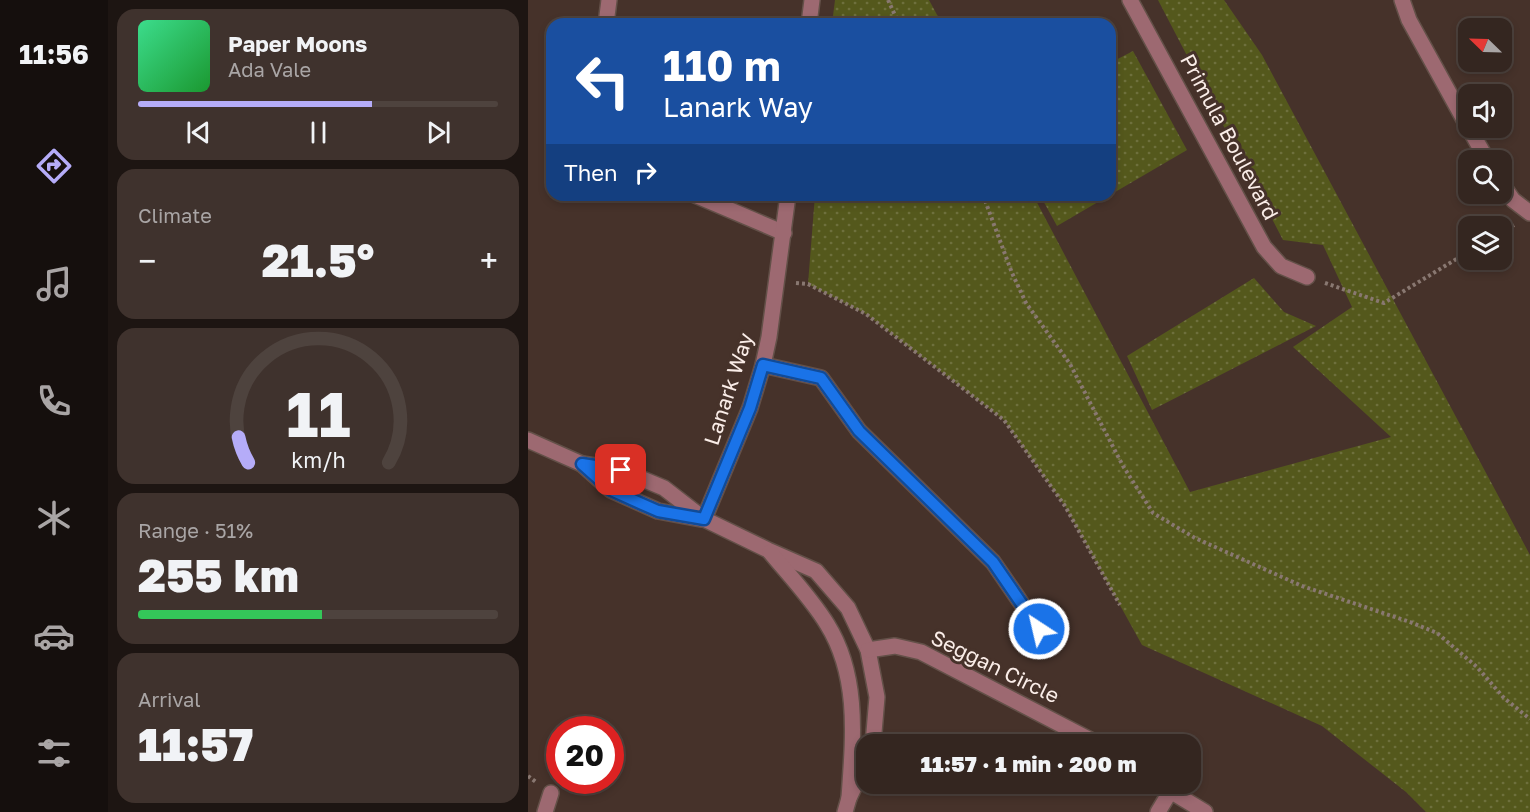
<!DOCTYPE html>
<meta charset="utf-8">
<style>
:root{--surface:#342620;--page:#3f322d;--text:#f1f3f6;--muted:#a9a5a5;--line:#4e433e;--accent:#b5acf8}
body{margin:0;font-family:"Golos Text",sans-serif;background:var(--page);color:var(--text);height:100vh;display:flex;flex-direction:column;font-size:22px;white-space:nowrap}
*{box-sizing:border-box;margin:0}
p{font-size:20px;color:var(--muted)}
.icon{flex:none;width:33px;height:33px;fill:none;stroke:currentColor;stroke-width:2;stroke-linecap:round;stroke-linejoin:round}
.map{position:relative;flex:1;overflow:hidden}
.panel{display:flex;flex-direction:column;gap:9px;padding:9px;background:#1d1512;width:420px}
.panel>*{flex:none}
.guide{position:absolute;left:18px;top:18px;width:570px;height:183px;border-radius:18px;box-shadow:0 3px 9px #0003,0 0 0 2px var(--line);background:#1a4fa0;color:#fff;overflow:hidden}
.needle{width:39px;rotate:293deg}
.tools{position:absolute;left:930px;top:18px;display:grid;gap:12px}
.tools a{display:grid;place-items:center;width:54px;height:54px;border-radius:12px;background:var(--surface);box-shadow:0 3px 9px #0003,0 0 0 2px var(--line);font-size:30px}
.speed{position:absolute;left:18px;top:716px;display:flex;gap:12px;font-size:30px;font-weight:700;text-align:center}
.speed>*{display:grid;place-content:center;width:78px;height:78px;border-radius:50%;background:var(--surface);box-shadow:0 3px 9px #0003,0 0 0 2px var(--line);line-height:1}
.speed .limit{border:9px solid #d22;background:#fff;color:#111}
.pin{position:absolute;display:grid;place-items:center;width:51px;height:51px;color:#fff;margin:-26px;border-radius:12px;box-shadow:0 3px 9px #0006}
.me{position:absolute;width:66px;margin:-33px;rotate:325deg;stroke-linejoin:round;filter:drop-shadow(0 0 4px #0008)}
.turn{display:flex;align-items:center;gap:21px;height:126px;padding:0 18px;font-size:27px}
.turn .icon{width:78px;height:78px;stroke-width:2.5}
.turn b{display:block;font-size:42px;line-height:51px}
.then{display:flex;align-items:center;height:57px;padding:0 18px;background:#0003;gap:12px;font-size:22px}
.big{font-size:45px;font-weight:800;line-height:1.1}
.panel .tile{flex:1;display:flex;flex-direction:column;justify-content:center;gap:9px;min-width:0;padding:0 21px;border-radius:18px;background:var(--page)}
.panel .dial{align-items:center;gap:0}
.dial svg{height:156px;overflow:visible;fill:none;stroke:var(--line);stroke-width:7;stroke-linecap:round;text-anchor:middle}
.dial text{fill:var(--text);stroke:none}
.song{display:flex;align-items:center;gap:18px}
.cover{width:72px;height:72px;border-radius:9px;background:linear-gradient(135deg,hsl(150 70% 55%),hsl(130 70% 35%))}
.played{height:6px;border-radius:3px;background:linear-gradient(90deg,var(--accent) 65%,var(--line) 65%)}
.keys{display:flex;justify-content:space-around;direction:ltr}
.heat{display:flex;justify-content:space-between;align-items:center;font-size:33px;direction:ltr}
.charge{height:9px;border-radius:4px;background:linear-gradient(90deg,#34c759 51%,var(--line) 0)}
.trip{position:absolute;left:328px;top:734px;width:345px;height:60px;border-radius:18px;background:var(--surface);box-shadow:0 3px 9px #0003,0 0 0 2px var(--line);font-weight:800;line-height:60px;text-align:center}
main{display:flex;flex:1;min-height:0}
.menu{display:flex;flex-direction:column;width:108px;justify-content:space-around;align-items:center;background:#150f0d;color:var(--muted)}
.menu .icon{width:42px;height:42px}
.menu .selected{color:var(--accent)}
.menu b{font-size:27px;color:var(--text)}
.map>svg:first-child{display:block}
.grass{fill:url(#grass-dots)}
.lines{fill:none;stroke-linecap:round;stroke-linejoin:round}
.minor-casing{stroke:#635048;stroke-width:18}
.path{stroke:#897871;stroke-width:4;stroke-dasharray:3 3;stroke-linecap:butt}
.minor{stroke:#9d6971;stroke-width:15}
.route-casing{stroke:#114b97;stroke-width:15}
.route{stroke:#1a73e8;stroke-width:10}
.labels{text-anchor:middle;stroke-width:6;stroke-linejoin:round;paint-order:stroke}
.street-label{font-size:21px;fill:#faede8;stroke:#46322a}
</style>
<main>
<nav class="menu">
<b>11:56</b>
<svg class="icon selected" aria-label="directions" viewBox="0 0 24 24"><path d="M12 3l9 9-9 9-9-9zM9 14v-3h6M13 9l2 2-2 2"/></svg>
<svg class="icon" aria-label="music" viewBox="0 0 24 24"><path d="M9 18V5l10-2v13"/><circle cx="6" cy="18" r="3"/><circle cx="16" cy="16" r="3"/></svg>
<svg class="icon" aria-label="phone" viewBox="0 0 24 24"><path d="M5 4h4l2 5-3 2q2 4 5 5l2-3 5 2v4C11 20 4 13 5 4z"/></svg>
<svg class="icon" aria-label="climate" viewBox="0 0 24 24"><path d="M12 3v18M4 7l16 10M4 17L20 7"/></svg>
<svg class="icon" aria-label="car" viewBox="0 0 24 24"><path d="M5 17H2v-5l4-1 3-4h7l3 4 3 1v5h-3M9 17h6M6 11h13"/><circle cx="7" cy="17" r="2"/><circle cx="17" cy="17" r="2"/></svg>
<svg class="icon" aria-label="filters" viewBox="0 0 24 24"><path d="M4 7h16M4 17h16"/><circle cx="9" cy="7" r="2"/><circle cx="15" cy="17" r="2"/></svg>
</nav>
<section class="panel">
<div class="tile">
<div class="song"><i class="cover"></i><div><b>Paper Moons</b><p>Ada Vale</p></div></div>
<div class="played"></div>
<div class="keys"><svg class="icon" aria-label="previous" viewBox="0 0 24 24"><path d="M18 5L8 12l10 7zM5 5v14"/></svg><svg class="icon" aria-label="pause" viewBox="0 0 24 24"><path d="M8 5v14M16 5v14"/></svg><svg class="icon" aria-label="next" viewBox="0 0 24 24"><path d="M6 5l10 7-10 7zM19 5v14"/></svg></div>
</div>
<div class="tile"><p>Climate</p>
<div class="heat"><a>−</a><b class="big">21.5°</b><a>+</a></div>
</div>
<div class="tile dial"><svg viewBox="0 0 100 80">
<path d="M14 69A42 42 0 1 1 86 69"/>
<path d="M14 69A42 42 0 0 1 9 56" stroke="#b5acf8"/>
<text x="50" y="56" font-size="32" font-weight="700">11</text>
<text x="50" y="72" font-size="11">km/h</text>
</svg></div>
<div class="tile"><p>Range · 51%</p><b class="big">255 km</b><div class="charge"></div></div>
<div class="tile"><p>Arrival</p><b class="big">11:57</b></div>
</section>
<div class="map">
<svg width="1002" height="812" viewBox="0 0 1002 812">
<defs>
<pattern id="grass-dots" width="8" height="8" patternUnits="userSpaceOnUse" patternTransform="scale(1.5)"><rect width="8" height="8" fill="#54581c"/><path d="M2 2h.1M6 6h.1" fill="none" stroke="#6e703d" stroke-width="1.8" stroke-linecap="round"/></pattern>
</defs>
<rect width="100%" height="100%" fill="#46322a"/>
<!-- grass -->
<g class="grass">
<polygon points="307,0 401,0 414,24 304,24"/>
<polygon points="630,0 696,0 734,55 1002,555 1002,812 898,812 878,792 794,726 614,645 537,506 476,420 338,314 280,284 287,195 505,195 662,492 863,437 765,347 824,307 795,245 755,240"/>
<polygon points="605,51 659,150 582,195 582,63"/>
<polygon points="512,195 582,195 529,226"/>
<polygon points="726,278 756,312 788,326 624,410 599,356"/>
</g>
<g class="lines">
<!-- minor casing -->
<g class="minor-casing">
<g id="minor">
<polyline points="602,0 736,247 753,266 779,277"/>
<polyline points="874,0 881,20 940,127"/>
<polyline points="78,24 81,0"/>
<polyline points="281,24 284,0"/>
<polyline points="941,128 959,160"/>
<polyline points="974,184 985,200 1002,213"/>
<polyline points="167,195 256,233"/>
<polyline points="235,365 293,378 331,431 465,562 511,629"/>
<polyline points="0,440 54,464 93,470 136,488 176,519 240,550 288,571 320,608 340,650 349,697 345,744"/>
<polyline points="54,464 83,490 130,511 173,519"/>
<polyline points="176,519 222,408 235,365 241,337 260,195"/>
<path d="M242,552c19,23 41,46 57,72 33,53 26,115 22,174"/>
<polyline points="340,650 367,646 393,652 570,744"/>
<polyline points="629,783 677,812"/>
<polyline points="17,812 23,793"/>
<polyline points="317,812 321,798 339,760"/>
<polyline points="630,812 642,792"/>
</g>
</g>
<!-- path -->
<g class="path">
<polyline points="360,0 371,24"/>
<polyline points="455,195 484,273 498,303 542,364 595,466 625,513 667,538 774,586 882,622 909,633 949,667 976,698 1002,719"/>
<polyline points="974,232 986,225"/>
<polyline points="268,283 280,284 338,314 476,420 537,506 592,605"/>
<polyline points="797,283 856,303 940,252"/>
<polyline points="0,776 8,782"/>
</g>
<!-- minor -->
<use href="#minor" class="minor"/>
</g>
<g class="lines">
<!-- route casing -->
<g class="route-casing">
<polyline id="route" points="93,470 54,464 83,490 114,504 130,511 176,519 222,408 235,365 293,378 331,431 465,562 511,629"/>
</g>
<!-- route -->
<use href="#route" class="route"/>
</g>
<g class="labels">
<!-- street labels -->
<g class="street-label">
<text transform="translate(701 137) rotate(62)" y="7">Primula Boulevard</text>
<text transform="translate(201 389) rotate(-72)" y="7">Lanark Way</text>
<text transform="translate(467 667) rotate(26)" y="7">Seggan Circle</text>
</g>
</g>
</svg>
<div class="tools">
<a><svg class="needle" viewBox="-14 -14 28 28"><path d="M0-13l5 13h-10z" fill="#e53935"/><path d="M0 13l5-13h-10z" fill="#a9a5a5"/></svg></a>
<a><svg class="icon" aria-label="sound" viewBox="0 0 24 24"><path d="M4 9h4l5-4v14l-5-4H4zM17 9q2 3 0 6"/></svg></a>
<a><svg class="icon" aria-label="search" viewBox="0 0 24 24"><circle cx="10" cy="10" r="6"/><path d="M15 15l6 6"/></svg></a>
<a><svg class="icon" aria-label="layers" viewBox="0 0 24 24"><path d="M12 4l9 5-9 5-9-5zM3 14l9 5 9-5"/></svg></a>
</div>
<div class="speed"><div class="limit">20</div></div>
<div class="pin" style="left:93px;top:470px;background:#d93025"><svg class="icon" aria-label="arrive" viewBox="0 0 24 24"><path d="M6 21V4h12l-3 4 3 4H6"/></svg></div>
<svg class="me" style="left:511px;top:629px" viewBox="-20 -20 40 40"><circle r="17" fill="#1a73e8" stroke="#fff" stroke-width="3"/><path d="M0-11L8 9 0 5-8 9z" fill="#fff"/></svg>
<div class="trip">11:57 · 1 min · 200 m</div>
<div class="guide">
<div class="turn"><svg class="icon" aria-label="left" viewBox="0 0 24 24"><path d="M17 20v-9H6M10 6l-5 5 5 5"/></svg><div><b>110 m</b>Lanark Way</div></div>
<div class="then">Then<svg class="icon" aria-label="right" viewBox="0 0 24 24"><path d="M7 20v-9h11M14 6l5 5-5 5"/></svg></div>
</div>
</div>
</main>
